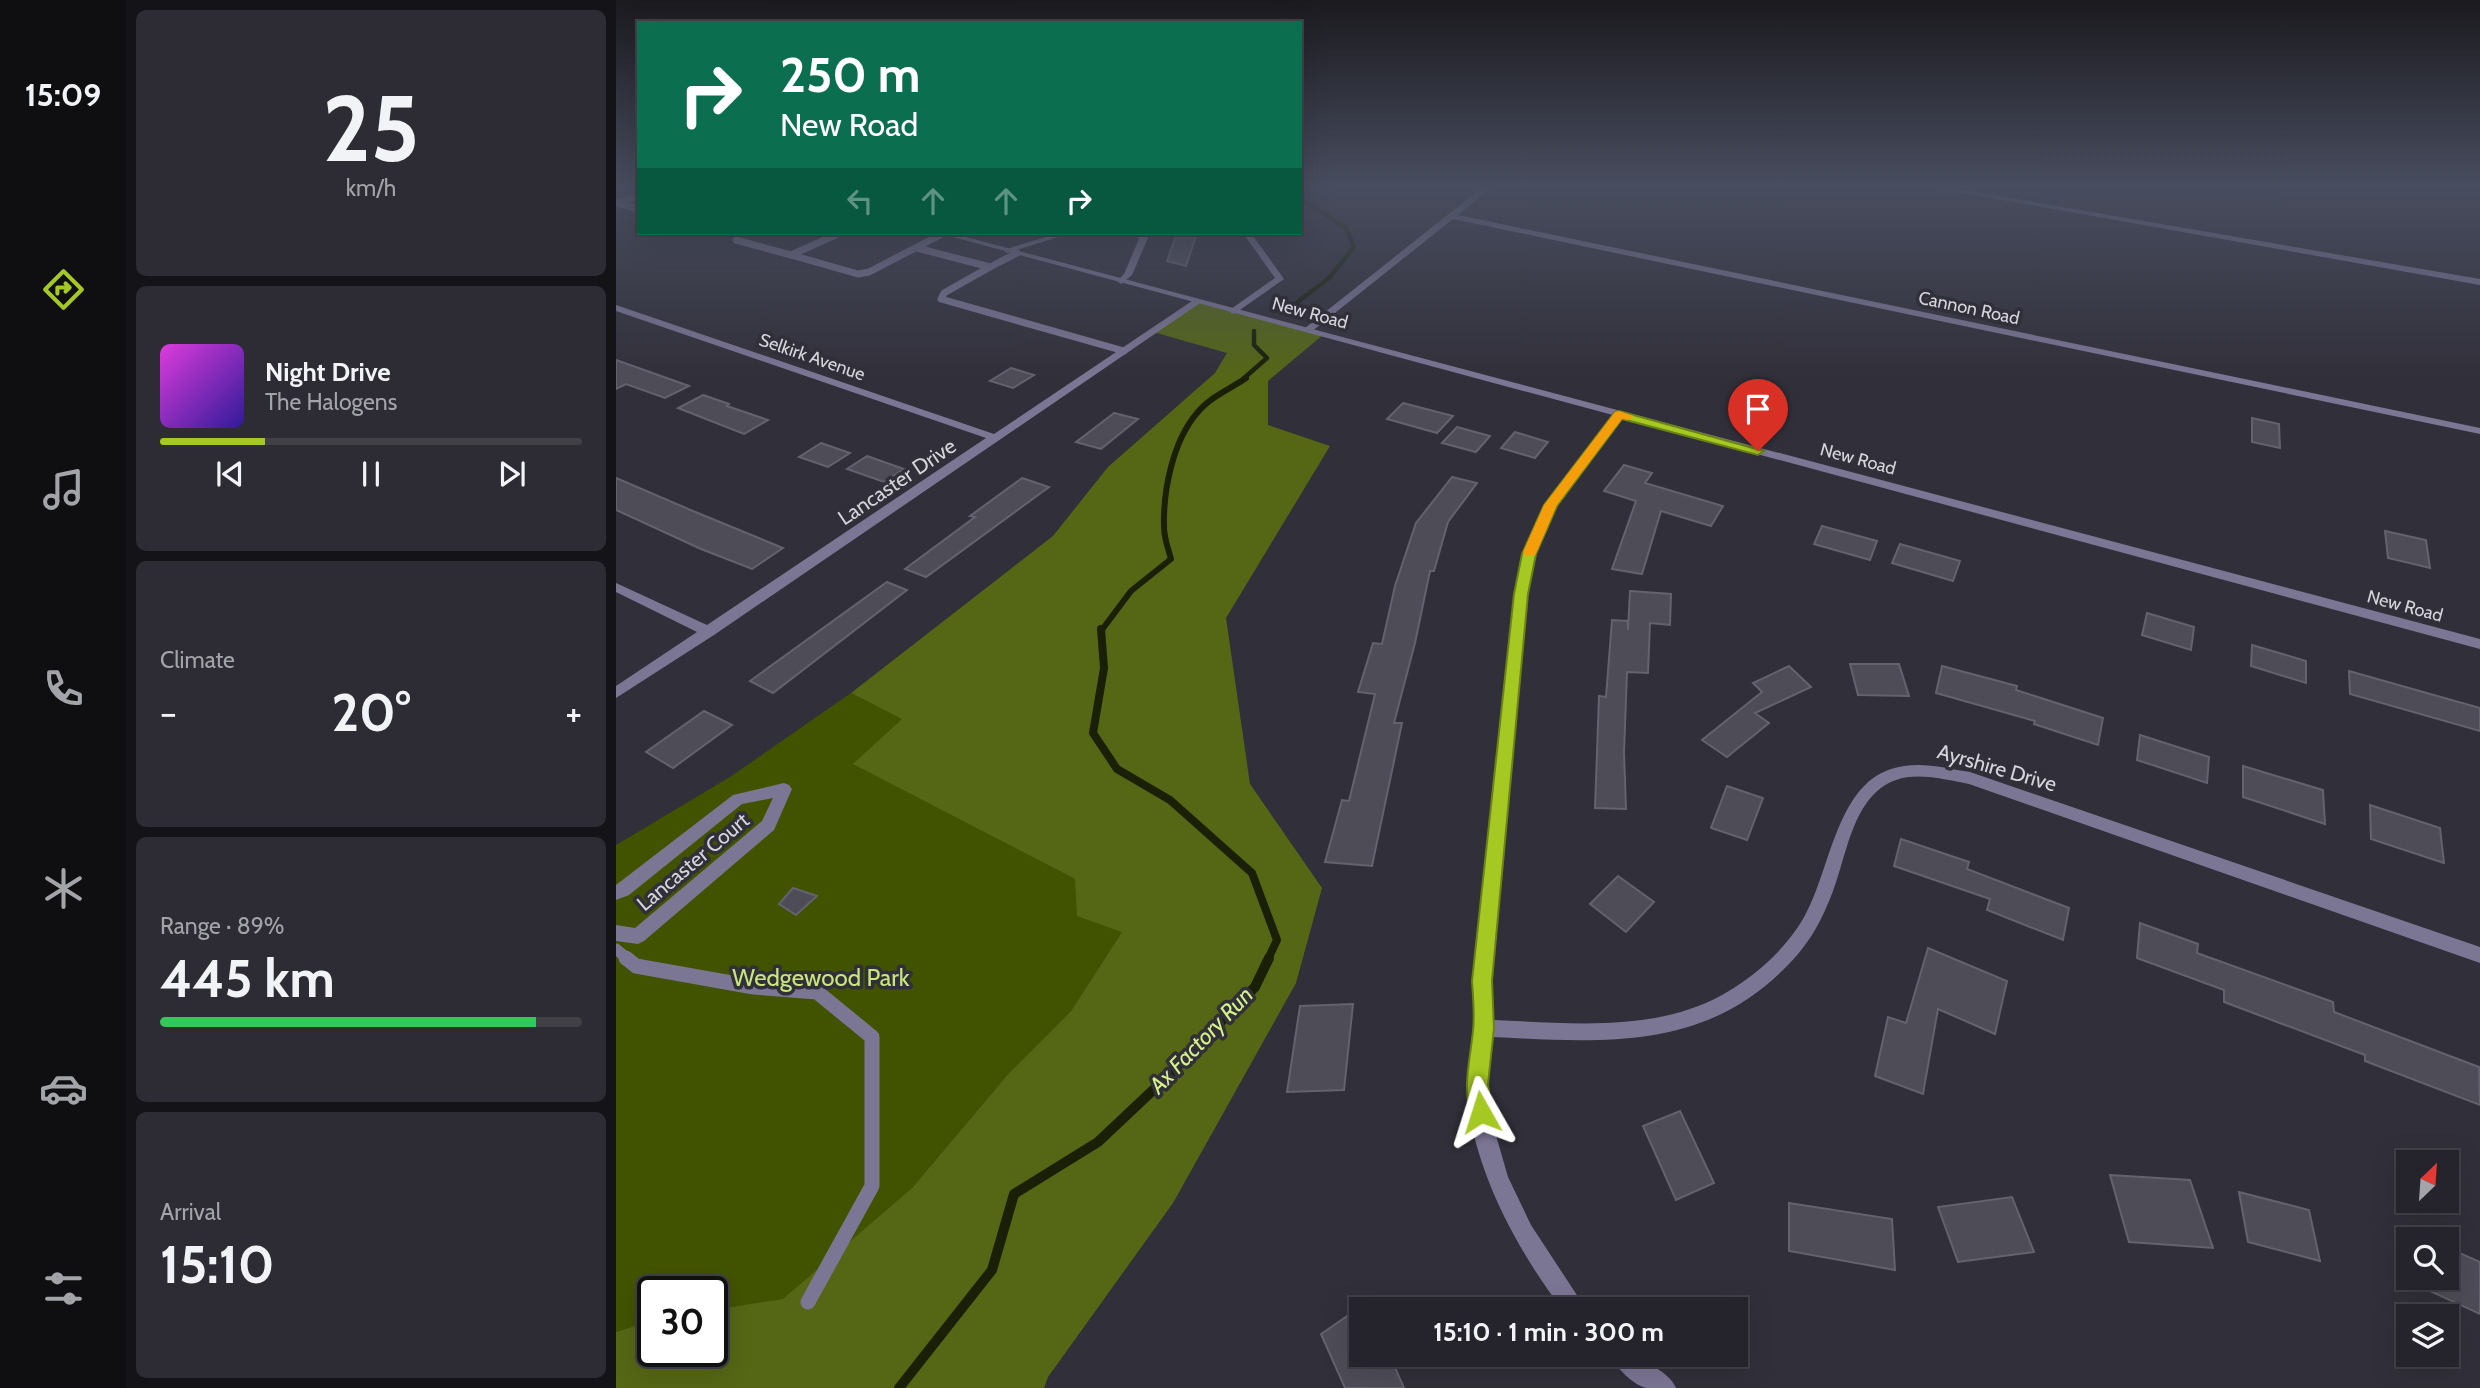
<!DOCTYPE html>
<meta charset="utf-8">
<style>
:root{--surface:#25232b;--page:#2d2b33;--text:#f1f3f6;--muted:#a3a4a9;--line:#424047;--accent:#a5c822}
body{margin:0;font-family:Cabin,sans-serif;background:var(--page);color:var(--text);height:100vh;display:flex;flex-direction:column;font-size:26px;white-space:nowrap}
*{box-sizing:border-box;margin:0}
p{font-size:23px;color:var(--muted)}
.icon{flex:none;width:38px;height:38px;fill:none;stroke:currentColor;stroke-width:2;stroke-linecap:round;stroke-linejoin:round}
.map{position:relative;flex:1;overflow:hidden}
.side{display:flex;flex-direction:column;gap:10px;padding:10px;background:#141318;width:490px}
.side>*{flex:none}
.banner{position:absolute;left:21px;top:21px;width:665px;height:214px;border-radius:0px;box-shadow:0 7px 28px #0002,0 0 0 2px var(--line);background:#0b6e4f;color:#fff;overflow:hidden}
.needle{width:46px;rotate:25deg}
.fabs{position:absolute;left:1780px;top:1150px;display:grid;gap:14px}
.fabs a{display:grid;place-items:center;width:63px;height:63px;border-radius:0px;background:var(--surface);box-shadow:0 7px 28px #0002,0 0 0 2px var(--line);font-size:35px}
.speed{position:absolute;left:21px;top:1276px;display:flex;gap:14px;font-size:35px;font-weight:700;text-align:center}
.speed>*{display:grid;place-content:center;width:91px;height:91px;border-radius:50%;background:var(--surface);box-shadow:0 7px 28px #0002,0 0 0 2px var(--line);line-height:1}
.speed .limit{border:4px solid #111;border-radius:10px;background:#fff;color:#111}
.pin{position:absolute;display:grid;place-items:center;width:60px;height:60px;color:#fff;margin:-72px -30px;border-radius:50% 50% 50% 0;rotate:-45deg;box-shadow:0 0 7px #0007}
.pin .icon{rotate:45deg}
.me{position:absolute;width:77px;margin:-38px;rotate:354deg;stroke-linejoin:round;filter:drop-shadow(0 0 5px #0008)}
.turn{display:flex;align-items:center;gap:24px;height:147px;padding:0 28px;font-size:32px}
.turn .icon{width:91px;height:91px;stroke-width:2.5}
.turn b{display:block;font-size:49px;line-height:60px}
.lanes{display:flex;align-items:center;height:66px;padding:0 28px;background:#0003;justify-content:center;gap:35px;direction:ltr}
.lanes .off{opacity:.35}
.big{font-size:52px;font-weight:700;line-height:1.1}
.side .widget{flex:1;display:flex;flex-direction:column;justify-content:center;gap:10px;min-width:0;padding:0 24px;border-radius:10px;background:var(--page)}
.side .dial{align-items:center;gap:0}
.dial b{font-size:91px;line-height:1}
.song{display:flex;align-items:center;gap:21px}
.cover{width:84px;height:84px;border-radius:10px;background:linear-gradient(135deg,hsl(300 70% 55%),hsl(250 70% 35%))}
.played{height:7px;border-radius:4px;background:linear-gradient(90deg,var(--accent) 25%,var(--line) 25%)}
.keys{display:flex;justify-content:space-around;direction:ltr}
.heat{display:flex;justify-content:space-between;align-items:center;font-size:38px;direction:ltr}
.charge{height:10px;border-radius:5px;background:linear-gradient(90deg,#34c759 89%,var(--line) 0)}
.trip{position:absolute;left:733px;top:1297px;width:399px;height:70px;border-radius:0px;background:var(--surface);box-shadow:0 7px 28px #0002,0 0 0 2px var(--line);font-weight:700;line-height:70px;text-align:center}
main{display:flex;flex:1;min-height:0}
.menu{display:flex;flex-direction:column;width:126px;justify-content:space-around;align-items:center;background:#0f0e11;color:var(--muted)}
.menu .icon{width:49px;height:49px}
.menu .on{color:var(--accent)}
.menu b{font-size:32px;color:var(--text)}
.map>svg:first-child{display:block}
.green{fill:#425300}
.forest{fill:#556715}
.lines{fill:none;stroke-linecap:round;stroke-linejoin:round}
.stream-far3{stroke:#1a2008;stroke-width:4.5}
.stream-far2{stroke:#1a2008;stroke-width:6}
.stream-far1{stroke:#1a2008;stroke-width:8}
.stream{stroke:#1a2008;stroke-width:10}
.building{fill:#4e4c57;stroke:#64626e;stroke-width:2}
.service-far2{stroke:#7c7695;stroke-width:7}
.service-far1{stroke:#7c7695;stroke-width:11}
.service{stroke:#7c7695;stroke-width:15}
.minor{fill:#7c7695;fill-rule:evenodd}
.tertiary{fill:#7c7695;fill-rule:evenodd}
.route{fill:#a5c822;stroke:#6b8216;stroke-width:2}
.slow{fill:#f59e0b}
.labels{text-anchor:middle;stroke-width:7;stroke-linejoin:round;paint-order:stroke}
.far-street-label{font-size:18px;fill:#d5d4db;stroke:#312f39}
.street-label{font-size:21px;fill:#d5d4db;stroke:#312f39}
.water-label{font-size:23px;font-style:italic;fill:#d5f288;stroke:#312f39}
.near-park-label{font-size:24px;fill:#c9e67c;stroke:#312f39}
</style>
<main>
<nav class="menu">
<b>15:09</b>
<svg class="icon on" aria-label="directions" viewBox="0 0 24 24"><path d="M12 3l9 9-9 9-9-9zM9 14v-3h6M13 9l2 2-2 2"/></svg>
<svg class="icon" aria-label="music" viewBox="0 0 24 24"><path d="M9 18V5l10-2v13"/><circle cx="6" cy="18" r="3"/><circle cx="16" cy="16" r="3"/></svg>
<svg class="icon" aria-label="phone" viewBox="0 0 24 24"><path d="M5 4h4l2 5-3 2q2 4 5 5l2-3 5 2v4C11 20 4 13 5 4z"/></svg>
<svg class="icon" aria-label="climate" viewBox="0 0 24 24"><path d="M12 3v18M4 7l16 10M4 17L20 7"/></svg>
<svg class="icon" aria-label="car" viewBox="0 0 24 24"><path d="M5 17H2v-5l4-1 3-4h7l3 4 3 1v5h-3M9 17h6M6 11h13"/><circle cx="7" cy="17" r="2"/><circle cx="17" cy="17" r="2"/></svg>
<svg class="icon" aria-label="filters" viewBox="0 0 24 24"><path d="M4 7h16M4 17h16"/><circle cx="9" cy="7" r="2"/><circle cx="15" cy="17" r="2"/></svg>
</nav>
<section class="side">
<div class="widget dial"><b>25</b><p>km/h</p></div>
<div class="widget">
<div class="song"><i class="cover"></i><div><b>Night Drive</b><p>The Halogens</p></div></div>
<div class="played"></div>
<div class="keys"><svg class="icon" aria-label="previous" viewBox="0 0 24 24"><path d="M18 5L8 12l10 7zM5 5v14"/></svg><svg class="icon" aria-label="pause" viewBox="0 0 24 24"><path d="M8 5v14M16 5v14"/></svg><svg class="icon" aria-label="next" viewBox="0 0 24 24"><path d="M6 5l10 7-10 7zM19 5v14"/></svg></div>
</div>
<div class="widget"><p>Climate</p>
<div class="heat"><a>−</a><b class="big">20°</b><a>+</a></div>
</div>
<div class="widget"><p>Range · 89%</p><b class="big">445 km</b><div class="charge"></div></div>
<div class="widget"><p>Arrival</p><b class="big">15:10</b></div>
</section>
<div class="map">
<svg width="1864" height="1388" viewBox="0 0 1864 1388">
<rect width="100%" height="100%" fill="#312f39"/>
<!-- green -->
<polygon class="green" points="235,693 287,719 238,764 459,879 506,932 455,1011 393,1073 296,1188 167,1300 96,1310 96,1292 37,1292 37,1320 0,1332 0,845 114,777"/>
<!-- forest -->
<polygon class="forest" points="582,301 708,334 652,381 652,425 714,446 610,618 634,784 706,888 680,983 557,1203 432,1377 428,1388 0,1388 0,1332 37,1320 37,1351 96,1351 96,1310 167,1299 296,1188 393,1073 455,1011 506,932 461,916 459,879 237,764 286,719 235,693 437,536 492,467 599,373 611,353 537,332"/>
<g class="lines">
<!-- stream-far3 -->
<g class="stream-far3">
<polyline points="674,308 714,277 738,247 730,228 684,198"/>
<polyline points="627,379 651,358 638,345 638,331"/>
</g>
<!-- stream-far2 -->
<path class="stream-far2" d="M485,631l30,-40 40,-32c-3,-11 -7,-21 -7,-32 -1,-37 9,-86 33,-114 13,-16 33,-24 49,-35"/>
<!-- stream-far1 -->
<polyline class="stream-far1" points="485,629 488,668 477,733 501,769 554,800 636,873 661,940 652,959"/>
<!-- stream -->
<polyline class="stream" points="283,1388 376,1270 398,1194 482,1142 551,1077 639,987 653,958"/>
</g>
<!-- building -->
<g class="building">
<polygon points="561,233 581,233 570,266 551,261"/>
<polygon points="0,360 31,371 73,386 49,398 10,384 0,389"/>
<polygon points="395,368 418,375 397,388 374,381"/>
<polygon points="87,395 113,404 111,406 152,420 128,434 62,408"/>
<polygon points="787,403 837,416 821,433 771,419"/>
<polygon points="498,413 522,419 485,449 460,442"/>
<polygon points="1636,418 1663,424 1664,448 1636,442"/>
<polygon points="841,427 874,436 860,452 826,443"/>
<polygon points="899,432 932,442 919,458 885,448"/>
<polygon points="205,443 234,453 212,467 183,457"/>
<polygon points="251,456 288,469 268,482 231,469"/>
<polygon points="1008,465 1036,473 1029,483 1107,506 1095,526 1045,511 1026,574 996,569 1020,501 988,491"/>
<polygon points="836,477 861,483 832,522 818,571 814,571 799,643 778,723 786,723 756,866 709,862 726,800 733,801 759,694 742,692 757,643 766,644 779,586 800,523"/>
<polygon points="0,478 77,511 167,548 136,569 85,549 0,510"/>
<polygon points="406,478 433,487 310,577 289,569 359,517 354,516"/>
<polygon points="1206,526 1261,541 1254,560 1198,544"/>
<polygon points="1769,531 1810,540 1814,568 1772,558"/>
<polygon points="1284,544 1344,561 1337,581 1276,563"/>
<polygon points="271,582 291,590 157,693 134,681"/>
<polygon points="1014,591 1055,594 1054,625 1034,623 1032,673 1011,672 1008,753 1010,809 979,808 983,696 990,697 996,620 1012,621 1012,630"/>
<polygon points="1531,613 1578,627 1575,650 1526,635"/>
<polygon points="1636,645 1690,661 1690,683 1635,666"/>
<polygon points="1234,664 1283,664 1293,696 1242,695"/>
<polygon points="1173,666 1195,687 1139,713 1153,723 1111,757 1086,740 1146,692 1137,683"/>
<polygon points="1326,666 1401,686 1400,690 1487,718 1482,745 1418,724 1419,721 1320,693"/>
<polygon points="1733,671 1864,708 1864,731 1734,694"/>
<polygon points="88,711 116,725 57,768 30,752"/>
<polygon points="1524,735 1593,757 1591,783 1521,760"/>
<polygon points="1627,766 1707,790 1709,824 1627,797"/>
<polygon points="1111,786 1147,798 1131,840 1095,828"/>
<polygon points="1754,805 1824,828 1828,863 1755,839"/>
<polygon points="1285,839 1353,862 1351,869 1453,908 1447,940 1371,910 1374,899 1278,866"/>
<polygon points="1002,876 1038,902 1010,932 974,904"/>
<polygon points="177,888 201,896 180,915 163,904"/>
<polygon points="1524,923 1582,944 1581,953 1717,1002 1718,1012 1863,1067 1864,1105 1749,1061 1749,1055 1608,1002 1608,990 1521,958"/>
<polygon points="1312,948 1391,981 1379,1034 1322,1009 1307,1094 1259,1076 1272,1017 1290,1023"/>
<polygon points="737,1004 728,1090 671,1092 684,1006"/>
<polygon points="1064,1111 1098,1183 1060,1200 1027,1126"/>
<polygon points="1494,1175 1574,1180 1597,1248 1513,1242"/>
<polygon points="1623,1192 1693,1210 1704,1261 1632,1242"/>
<polygon points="1396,1197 1418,1252 1342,1262 1322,1207"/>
<polygon points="1173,1203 1276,1219 1279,1270 1173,1251"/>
<polygon points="1830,1247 1864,1262 1864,1314 1786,1278 1830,1278"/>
<polygon points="746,1306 746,1354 773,1354 788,1388 729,1388 705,1334"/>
</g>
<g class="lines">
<!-- service-far2 -->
<g class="service-far2">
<polyline points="0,203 23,195"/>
<polyline points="1,203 23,209"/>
<polyline points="224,233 175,255 242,274 253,272 328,233"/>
<polyline points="120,240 175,255"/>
<polyline points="301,248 374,267 401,253"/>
<polyline points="374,267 328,293 325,299 508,351"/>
</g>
<!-- service-far1 -->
<polyline class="service-far1" points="0,949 12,959"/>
<!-- service -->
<polyline class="service" points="10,958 20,966 138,987 201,992 256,1037 256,1186 192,1302"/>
<!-- minor -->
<g class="minor">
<polygon points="868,186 877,186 842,215 1864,428 1864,434 837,219 695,332 689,332 689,328"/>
<polygon points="1308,186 1325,186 1864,279 1864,285"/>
<polygon points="443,233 455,233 391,253 387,250"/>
<polygon points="516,233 525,233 532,238 516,275 505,284 501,281 508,274 523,239"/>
<polygon points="627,233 635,233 668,279 618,314 615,313 615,309 659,278"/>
<polygon points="579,299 587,301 98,635 0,698 0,686 81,632 0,592 0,583 91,625 370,438 0,311 0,305 378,434"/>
<path d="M1003,411l5,3 -67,92 -22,48 -8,40 -36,386 2,40c75,3 160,13 229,-25 32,-18 62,-44 81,-76 27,-45 32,-132 88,-150 26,-9 54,-1 79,3l510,175v16l-511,-179c-23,-4 -50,-12 -73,-4 -43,15 -49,75 -63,111 -5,13 -11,27 -18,39 -16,27 -40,50 -66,68 -76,52 -169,43 -257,39l-6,50 5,31 17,59 23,48 55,84h-24c-46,-60 -95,-151 -95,-228 0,-16 6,-32 8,-48 1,-17 -1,-36 -2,-53l42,-386 8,-40 22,-49 70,-93z"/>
<polygon points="168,783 173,785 176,789 158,830 28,941 22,944 0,941 0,925 19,928 146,821 157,798 126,804 13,895 0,900 0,885 117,795"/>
<path d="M994,1354h28c12,12 32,19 38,34 -9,0 -19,0 -29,0 -13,-2 -32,-21 -37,-34z"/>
</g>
<!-- tertiary -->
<polygon class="tertiary" points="322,233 335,233 1864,639 1864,649"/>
</g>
<!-- sky -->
<linearGradient id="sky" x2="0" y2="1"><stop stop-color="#1b1a1f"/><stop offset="0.49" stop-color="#484d5f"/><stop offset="1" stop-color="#484d5f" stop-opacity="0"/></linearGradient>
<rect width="1864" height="380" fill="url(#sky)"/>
<!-- route -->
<path class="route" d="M1003,411l145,40 -6,4 -136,-36 -65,87 -21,48 -8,40 -36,387 2,47 -6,56 4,28 -3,8 -8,3 -8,-3c-12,-29 -3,-59 0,-89 2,-16 0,-34 -1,-50l42,-387 8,-40 22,-49 71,-93z"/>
<!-- slow -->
<polygon class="slow" points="1003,411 1018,416 1012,420 1006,419 941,505 919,556 909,556 907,552 928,505 999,412"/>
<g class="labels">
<!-- far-street labels -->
<g class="far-street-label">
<text transform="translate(1353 308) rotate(12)" y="6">Cannon Road</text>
<text transform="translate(694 313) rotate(15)" y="6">New Road</text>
<text transform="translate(196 357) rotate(19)" y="6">Selkirk Avenue</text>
<text transform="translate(1242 459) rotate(15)" y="6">New Road</text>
<text transform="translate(1789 606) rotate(15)" y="6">New Road</text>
</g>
<!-- street labels -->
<g class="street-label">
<text transform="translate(281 482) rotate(-34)" y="7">Lancaster Drive</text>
<text transform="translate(1381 768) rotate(16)" y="7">Ayrshire Drive</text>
<text transform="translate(77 862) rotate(-40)" y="7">Lancaster Court</text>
</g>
<!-- water labels -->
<g class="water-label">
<text transform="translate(585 1040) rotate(-46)" y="8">Ax Factory Run</text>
</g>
<!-- near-park labels -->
<g class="near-park-label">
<text x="205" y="986">Wedgewood Park</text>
</g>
</g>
</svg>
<div class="fabs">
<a><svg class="needle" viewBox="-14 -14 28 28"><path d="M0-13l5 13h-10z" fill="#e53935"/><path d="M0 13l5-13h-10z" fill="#a3a4a9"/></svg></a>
<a><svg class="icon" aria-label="search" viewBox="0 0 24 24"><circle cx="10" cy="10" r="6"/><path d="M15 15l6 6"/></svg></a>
<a><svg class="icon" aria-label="layers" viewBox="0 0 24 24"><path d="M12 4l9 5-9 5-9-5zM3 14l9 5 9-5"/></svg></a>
</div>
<div class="speed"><div class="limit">30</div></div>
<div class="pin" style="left:1142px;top:451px;background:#d93025"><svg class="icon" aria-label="arrive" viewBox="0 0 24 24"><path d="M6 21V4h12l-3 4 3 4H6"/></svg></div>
<svg class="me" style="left:865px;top:1112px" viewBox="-20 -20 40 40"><path d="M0-17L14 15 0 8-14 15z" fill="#a5c822" stroke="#fff" stroke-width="4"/></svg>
<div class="trip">15:10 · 1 min · 300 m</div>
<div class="banner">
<div class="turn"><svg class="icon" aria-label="right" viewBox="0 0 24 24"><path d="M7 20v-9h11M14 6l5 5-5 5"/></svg><div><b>250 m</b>New Road</div></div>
<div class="lanes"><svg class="icon off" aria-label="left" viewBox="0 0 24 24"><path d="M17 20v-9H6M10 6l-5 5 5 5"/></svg><svg class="icon off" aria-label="ahead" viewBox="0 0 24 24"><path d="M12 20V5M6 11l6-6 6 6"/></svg><svg class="icon off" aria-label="ahead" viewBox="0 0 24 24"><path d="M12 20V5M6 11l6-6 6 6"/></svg><svg class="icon" aria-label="right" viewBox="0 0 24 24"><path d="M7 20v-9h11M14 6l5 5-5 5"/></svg></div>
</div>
</div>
</main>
